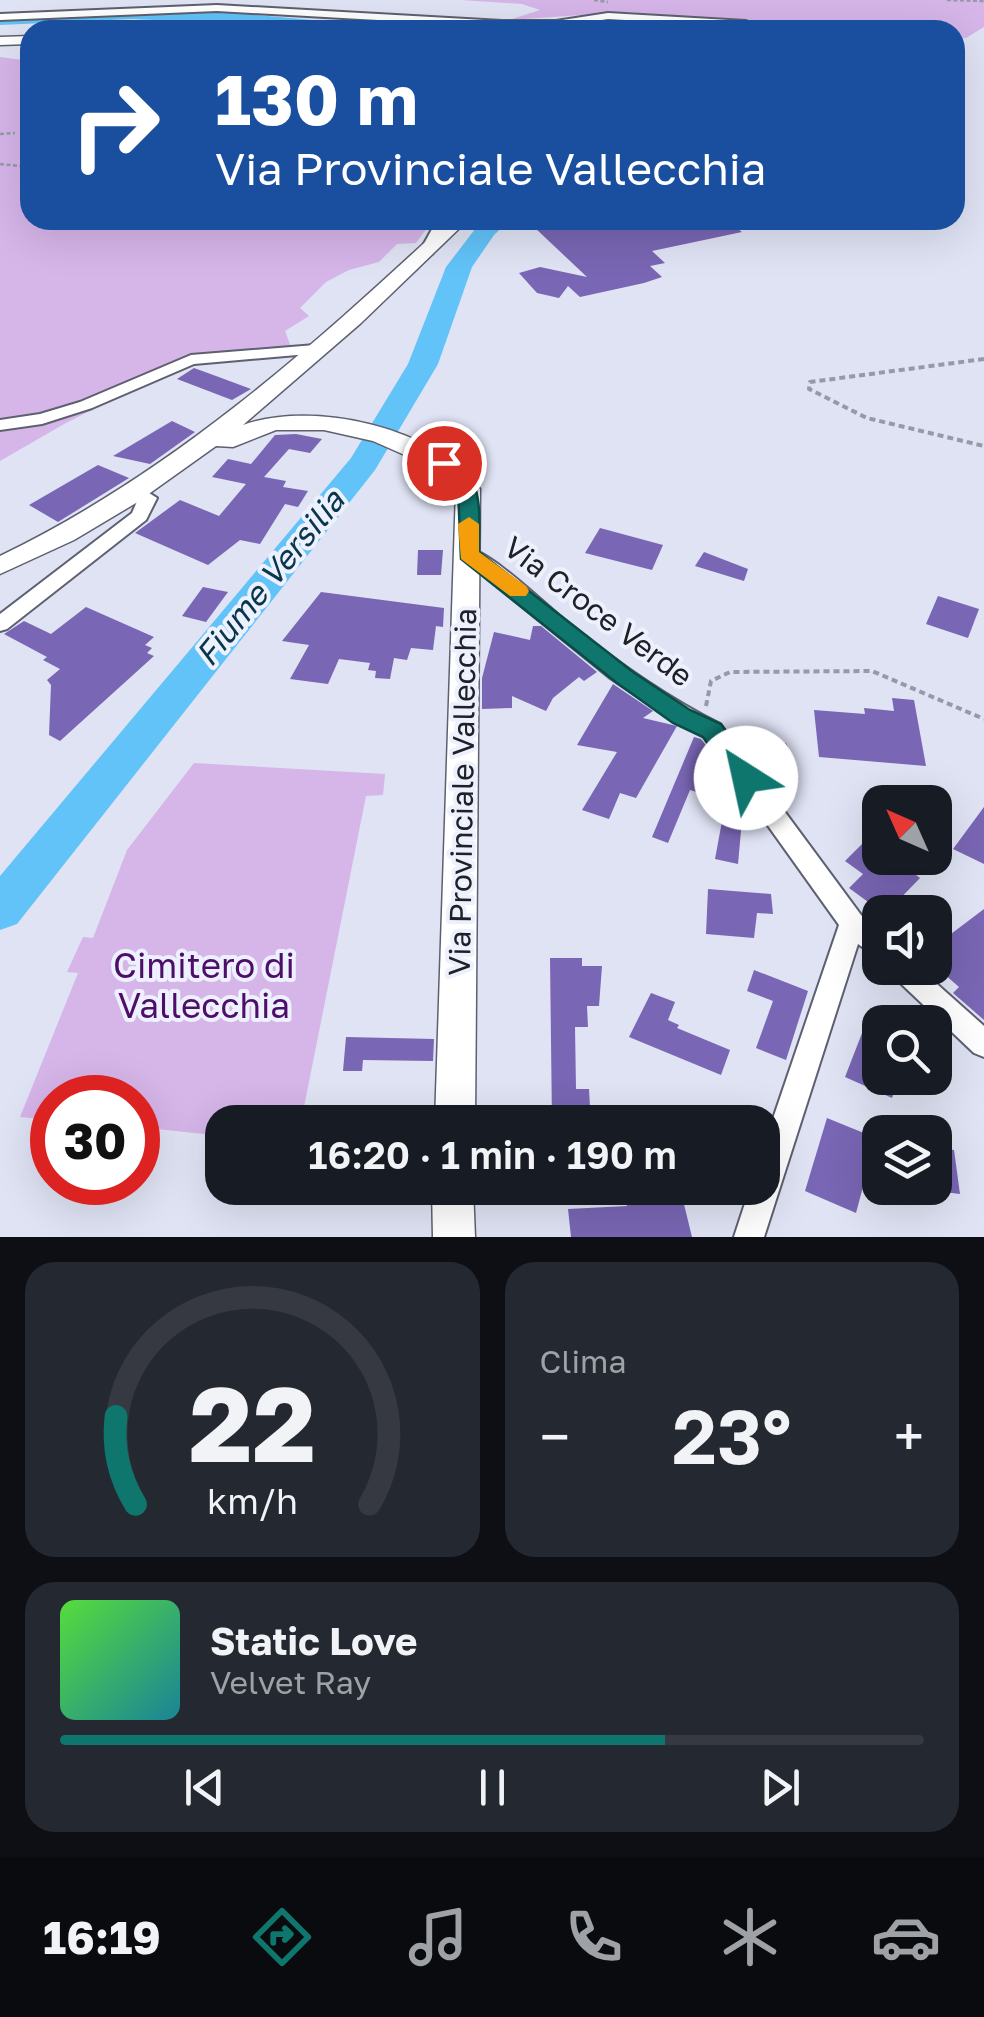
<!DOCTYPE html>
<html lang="it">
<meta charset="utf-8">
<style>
:root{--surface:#171b24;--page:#242831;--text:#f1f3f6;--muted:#9ea1a6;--line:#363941;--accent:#0f766e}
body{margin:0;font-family:"Golos Text",sans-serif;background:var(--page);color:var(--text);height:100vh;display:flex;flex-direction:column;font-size:38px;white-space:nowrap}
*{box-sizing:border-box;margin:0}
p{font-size:32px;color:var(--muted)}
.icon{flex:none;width:55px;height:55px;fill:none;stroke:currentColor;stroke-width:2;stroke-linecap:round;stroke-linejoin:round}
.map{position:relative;height:1237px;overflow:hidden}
.side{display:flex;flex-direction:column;gap:25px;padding:25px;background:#0d0f14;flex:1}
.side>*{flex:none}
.hud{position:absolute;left:20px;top:20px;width:945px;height:210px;border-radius:30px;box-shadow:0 10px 40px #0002;background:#1a4fa0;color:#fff;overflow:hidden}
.needle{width:65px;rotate:315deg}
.tools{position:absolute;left:862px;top:785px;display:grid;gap:20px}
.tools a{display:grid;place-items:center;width:90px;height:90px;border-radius:20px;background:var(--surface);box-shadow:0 10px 40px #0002;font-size:50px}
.speed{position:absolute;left:30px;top:1075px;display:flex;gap:20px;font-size:50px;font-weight:700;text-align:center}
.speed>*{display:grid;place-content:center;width:130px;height:130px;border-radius:50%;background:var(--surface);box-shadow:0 10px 40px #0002;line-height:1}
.speed .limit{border:15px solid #d22;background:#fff;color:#111}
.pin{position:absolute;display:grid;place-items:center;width:85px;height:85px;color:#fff;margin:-42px;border:5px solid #fff;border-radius:50%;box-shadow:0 2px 10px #0007}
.me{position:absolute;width:110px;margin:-55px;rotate:325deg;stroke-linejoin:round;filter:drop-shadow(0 0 8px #0008)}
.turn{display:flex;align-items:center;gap:35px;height:210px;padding:0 30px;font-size:45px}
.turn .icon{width:130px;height:130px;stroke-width:2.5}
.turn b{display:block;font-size:70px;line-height:85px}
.big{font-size:75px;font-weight:600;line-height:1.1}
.side .tile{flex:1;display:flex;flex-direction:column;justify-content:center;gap:15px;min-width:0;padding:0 35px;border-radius:30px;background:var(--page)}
.side .dial{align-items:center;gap:0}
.dial svg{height:260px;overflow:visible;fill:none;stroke:var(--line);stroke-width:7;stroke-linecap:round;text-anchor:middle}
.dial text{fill:var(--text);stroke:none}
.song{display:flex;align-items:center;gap:30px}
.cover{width:120px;height:120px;border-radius:15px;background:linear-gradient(135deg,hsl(110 70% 55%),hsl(190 70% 35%))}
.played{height:10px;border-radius:5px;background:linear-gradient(90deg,var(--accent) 70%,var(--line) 70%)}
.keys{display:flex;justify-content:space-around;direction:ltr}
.heat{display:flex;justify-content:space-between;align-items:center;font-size:55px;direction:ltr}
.side .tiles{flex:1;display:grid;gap:25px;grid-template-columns:1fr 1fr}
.tile:last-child{grid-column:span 2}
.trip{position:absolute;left:205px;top:1105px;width:575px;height:100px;border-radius:30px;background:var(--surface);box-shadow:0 10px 40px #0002;font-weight:600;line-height:100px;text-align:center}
.dock{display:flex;height:160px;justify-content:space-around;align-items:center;background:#090b0e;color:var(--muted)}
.dock .icon{width:70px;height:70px}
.dock .current{color:var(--accent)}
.dock b{font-size:45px;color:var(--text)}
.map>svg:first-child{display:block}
.green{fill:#d6b5e9}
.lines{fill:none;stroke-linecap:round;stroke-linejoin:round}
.river{fill:#61c3f8;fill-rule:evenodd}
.building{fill:#7966b4}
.minor-casing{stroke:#5d606f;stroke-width:4}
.major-casing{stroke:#5d606f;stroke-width:3}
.path-far1{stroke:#9699a6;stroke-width:2.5;stroke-dasharray:4 2.5;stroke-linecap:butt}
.path{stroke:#9699a6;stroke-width:4;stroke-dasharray:6 4;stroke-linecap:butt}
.minor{fill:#fff;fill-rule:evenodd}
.major{fill:#fff;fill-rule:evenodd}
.route{fill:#0f766e;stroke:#0a4d48;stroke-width:2.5}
.slow{fill:#f59e0b}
.labels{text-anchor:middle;stroke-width:8;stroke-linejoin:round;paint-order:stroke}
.street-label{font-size:30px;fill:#202127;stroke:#edf1fe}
.water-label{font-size:32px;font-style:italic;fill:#0a364b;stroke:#edf1fe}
.near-park-label{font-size:35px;fill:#4f0d6a;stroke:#edf1fe}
</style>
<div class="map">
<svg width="984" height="1237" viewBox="0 0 984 1237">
<rect width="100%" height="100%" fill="#dfe3f4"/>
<!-- green -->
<g class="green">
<polygon points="461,0 984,0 984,27 966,38 955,37 955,30 884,30 624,12 509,20 540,10 522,4"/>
<polygon points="0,57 30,61 30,220 433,220 416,243 397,244 379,262 349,270 326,282 300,308 309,316 285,331 293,352 183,364 64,424 0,461"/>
<polygon points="194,763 385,774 383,795 366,796 301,1122 222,1122 222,1136 138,1127 138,1098 52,1098 52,1120 20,1117 78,973 67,972 83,937 93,938 127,850"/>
</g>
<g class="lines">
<!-- river -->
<g class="river">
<polygon points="89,9 223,12 356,24 365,30 133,19 0,25 0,15"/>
<polygon points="482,220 510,220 494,235 472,267 438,364 375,470 17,924 0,930 0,876 351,458 408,364 446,267"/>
</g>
</g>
<!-- building -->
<g class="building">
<polygon points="570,220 726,220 742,232 652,251 665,263 650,266 662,277 644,283 580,297 568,286 559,298 537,293 519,273 540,267 587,277 534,227"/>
<polygon points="194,368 216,376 251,389 232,400 177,379"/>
<polygon points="172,421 195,432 150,464 113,456"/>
<polygon points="296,434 322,439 310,453 289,449 264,477 286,481 283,487 308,491 298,507 285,504 260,544 240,540 208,565 135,533 180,500 219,516 246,484 212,477 228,459 251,464 275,435"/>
<polygon points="98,465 129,478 58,522 29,505"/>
<polygon points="600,528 663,545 652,570 585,553"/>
<polygon points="418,550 443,550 441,575 417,575"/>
<polygon points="704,552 748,569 744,581 695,566"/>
<polygon points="203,587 228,592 206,622 182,616"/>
<polygon points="321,592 444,608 443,627 436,626 433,650 411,648 407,660 394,658 390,679 375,678 376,671 368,670 370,663 339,659 328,684 290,679 309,645 282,641"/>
<polygon points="938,596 979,609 968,638 926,624"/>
<polygon points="86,607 154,637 145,645 152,648 147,653 154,656 60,741 49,735 51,685 47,680 60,669 43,660 47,657 4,634 24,621 51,634"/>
<polygon points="533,626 541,626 597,672 584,681 579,677 553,698 546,711 512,696 512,708 482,709 482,678 494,632 530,640"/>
<polygon points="613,684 653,711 643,718 677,726 636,798 620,793 609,819 582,810 617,752 577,745"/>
<polygon points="892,698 914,700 926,766 819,757 814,710 865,714 864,708 894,711"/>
<polygon points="694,737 701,739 708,748 700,793 690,790 668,843 652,837"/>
<polygon points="786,743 793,758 781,760 785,769 764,771 745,751"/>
<polygon points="735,786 744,798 738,864 715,859 725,805"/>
<polygon points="984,807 984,864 953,849"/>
<polygon points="865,841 880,851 880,858 894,858 920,878 888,911 882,907 879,910 849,888 863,874 845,861"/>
<polygon points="708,889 771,894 773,914 757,913 754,938 706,934"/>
<polygon points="984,909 984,1020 953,993 959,987 935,966 935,950 946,942 943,940"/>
<polygon points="550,958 582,958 582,966 602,966 599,1006 587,1006 588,1027 575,1027 576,1089 589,1089 590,1107 582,1106 583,1122 552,1122"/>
<polygon points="754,970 808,991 786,1060 756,1048 773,1001 747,991"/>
<polygon points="651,993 675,1002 668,1020 679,1025 677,1028 730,1050 721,1075 629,1037"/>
<polygon points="864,1028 880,1035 880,1078 899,1078 892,1098 845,1077"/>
<polygon points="346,1037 434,1039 433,1061 363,1060 362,1071 343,1071"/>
<polygon points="827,1118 876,1138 856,1213 805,1191"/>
<polygon points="935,1148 954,1150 960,1194 936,1191"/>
<polygon points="623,1188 680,1188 692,1237 571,1237 568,1209 627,1206"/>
</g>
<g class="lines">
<!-- minor casing -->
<g class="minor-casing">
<g id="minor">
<polygon points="217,5 502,21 556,21 608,13 746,21 751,24 746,27 608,19 556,27 502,27 217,11 0,20 0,14"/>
<polygon points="437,220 451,220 432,254 422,254 420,251"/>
<polygon points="315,345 323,350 320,353 194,364 92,408 42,424 0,430 0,420 40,414 80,402 191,355"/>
<polygon points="138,486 157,498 146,520 7,629 0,631 0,614 132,513 138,499 129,491"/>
<path d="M469,548c27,8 74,55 98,74 48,39 97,74 153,102l141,191 19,17v27l-22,-15 -94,293h-30l16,-49h12v-37l77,-226 -135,-189 -33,-17 -62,-42 -147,-119 -2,-4z"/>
<polygon points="889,968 919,968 984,1026 984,1057 974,1053 893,976"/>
</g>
</g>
<!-- major casing -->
<g class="major-casing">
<g id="major">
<polygon points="30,36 30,44 0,45 0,37"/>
<path d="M449,220h19l-107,103 -118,102c70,-25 192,2 237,64l-5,633h-40l21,-632 -31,-26 -52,-23 -49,-11h-48l-43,17 -17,-1 -80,57 -62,37 -74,34v-18c172,-83 310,-207 449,-336z"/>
<polygon points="432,1188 473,1188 475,1237 433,1237"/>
</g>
</g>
<!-- path-far1 -->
<g class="path-far1">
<polyline points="594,0 608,2"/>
<polyline points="947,0 984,1"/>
<polyline points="0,134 15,133"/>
<polyline points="0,164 30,167"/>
</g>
<!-- path -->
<g class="path">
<polyline points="984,359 810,382 809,389 867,418 984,446"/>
<polyline points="706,706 711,681 730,672 872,671 984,719"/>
</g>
<!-- minor -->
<use href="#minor" class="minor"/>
<!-- major -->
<use href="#major" class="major"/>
</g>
<!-- route -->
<path class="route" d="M444,457c42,13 35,59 35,95l154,120 57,38 31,14 34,48 4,6 -4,7h-18l-34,-48 -30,-14 -56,-40 -156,-124 -3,-70 -24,-26z"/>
<!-- slow -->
<polygon class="slow" points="469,517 479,524 479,552 526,586 529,591 526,596 510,596 461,559 458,524"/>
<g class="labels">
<!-- street labels -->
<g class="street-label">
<text transform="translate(598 612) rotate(37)" y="10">Via Croce Verde</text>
<text transform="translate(463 792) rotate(-89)" y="10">Via Provinciale Vallecchia</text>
</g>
<!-- water labels -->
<g class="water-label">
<text transform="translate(270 578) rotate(-51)" y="11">Fiume Versilia</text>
</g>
<!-- near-park labels -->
<g class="near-park-label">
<text x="204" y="978">Cimitero di<tspan x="204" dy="40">Vallecchia</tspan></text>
</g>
</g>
</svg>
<div class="tools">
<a><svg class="needle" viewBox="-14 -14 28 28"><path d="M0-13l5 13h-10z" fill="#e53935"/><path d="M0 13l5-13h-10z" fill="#9ea1a6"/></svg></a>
<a><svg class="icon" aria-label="sound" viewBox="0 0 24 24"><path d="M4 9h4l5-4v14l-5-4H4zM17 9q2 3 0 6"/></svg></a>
<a><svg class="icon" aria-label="search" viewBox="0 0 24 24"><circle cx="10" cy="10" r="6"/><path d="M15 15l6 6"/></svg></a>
<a><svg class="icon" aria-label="layers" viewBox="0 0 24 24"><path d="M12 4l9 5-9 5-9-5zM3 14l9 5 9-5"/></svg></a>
</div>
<div class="speed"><div class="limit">30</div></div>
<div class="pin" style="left:444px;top:463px;background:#d93025"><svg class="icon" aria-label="arrive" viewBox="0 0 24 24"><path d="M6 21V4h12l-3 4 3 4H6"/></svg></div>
<svg class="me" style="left:746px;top:778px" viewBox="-20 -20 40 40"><circle r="19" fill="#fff"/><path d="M0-13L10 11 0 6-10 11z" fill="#0f766e"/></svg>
<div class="trip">16:20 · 1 min · 190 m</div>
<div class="hud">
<div class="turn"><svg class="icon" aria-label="right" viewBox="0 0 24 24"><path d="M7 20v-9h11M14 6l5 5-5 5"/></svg><div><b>130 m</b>Via Provinciale Vallecchia</div></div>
</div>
</div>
<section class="side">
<div class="tiles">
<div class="tile dial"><svg viewBox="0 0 100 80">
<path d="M14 69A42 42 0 1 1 86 69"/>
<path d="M14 69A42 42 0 0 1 8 42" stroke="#0f766e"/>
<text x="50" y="56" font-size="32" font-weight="700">22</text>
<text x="50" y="72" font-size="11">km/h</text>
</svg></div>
<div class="tile"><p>Clima</p>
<div class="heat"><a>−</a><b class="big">23°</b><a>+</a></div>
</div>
<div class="tile">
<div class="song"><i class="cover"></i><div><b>Static Love</b><p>Velvet Ray</p></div></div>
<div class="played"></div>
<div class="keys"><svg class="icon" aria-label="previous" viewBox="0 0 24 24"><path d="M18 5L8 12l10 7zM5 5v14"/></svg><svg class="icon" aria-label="pause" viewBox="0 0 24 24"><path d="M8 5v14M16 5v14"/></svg><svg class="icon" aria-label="next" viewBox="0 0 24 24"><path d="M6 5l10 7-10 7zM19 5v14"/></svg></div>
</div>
</div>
</section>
<nav class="dock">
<b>16:19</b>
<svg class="icon current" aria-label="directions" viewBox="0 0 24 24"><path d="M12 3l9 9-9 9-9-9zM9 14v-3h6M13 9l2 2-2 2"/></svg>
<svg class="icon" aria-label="music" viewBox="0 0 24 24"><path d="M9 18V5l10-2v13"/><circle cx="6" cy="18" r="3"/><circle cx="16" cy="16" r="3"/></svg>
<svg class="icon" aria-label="phone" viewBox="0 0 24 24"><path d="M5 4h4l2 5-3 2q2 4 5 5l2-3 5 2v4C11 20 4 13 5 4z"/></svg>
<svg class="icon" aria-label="climate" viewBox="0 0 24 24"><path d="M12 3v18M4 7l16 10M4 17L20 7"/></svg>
<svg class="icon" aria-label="car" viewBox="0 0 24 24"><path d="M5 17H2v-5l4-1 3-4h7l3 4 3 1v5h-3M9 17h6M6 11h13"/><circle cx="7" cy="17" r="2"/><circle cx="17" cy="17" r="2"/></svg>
</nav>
